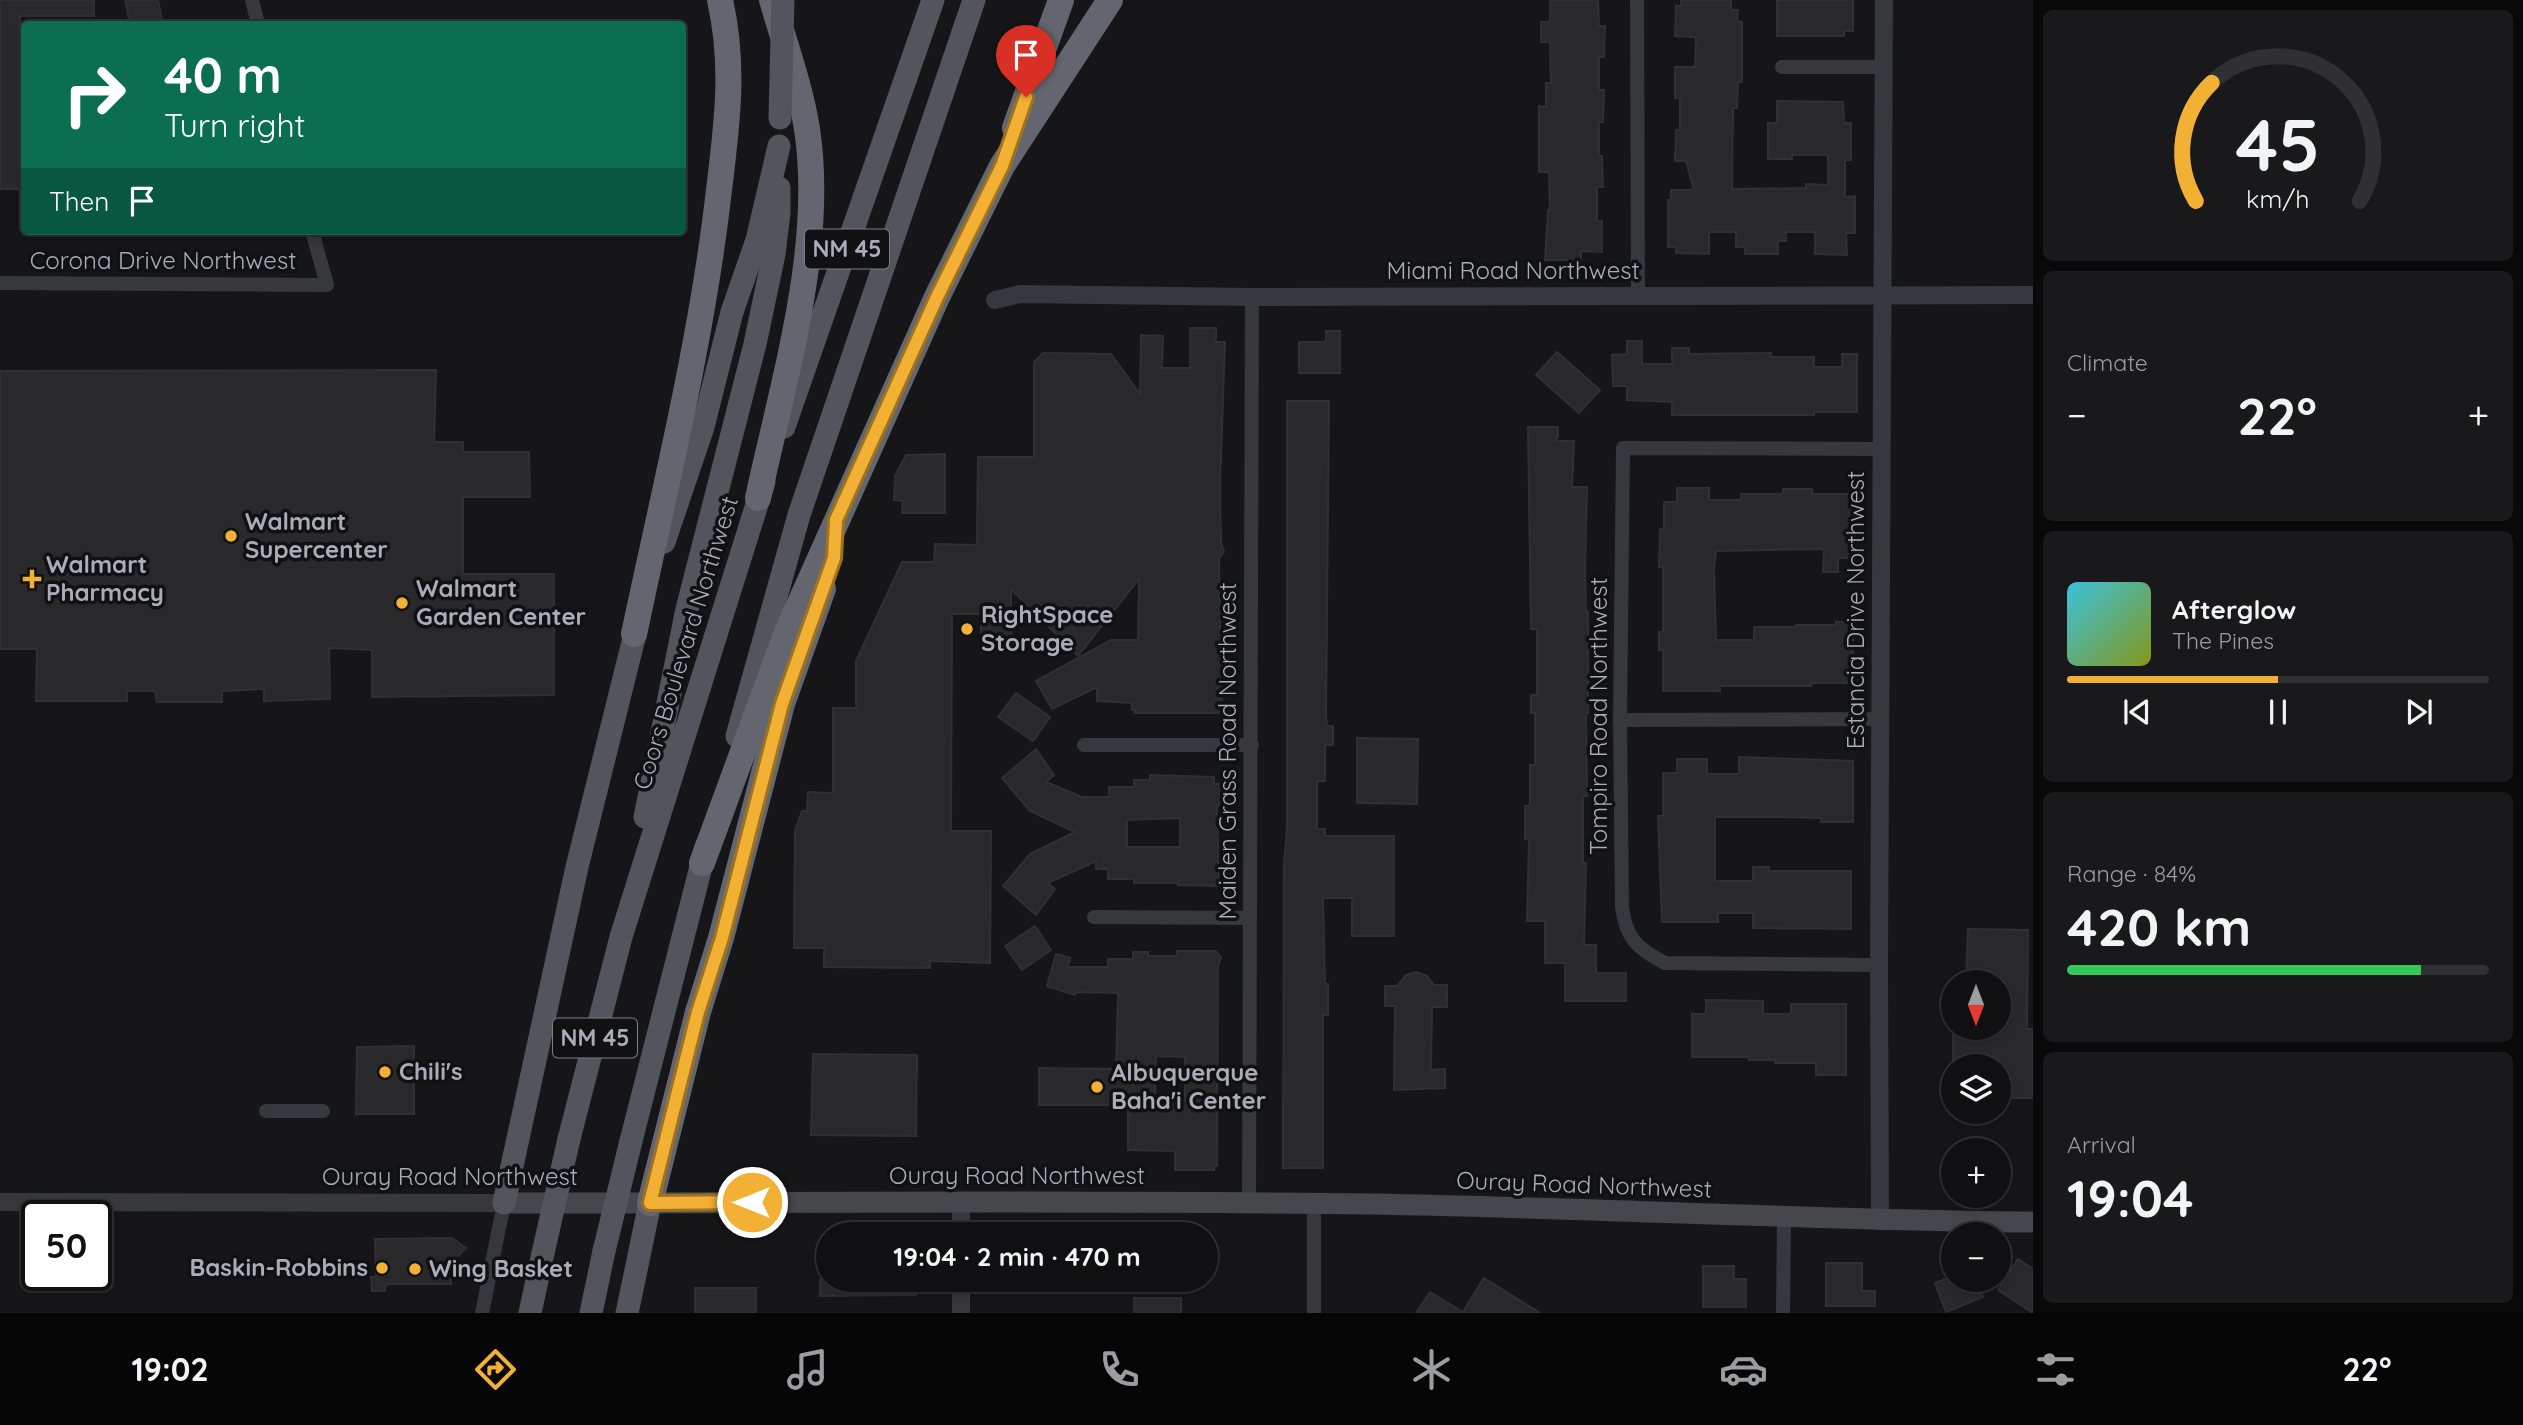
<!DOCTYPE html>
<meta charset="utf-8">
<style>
:root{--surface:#101012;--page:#19191b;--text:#f1f3f6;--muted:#9c9d9f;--line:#303032;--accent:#f2b134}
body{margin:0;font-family:Quicksand,sans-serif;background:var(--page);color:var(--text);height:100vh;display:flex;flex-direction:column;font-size:26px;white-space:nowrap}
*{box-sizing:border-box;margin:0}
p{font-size:23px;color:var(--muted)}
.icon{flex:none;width:38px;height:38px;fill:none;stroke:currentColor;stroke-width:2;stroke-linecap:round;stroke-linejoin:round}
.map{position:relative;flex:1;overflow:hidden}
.drawer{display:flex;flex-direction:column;gap:10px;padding:10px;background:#09090a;width:490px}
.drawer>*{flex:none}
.banner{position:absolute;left:21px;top:21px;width:665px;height:214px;border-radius:7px;box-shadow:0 4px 10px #0003,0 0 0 2px var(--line);background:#0b6e4f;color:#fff;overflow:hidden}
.needle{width:46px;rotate:180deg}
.fabs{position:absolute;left:1941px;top:970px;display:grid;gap:14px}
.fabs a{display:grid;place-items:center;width:70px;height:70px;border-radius:50%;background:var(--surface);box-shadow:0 4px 10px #0003,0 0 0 2px var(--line);font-size:35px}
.speed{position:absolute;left:21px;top:1200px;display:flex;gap:14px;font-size:35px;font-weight:700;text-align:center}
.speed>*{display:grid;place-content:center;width:91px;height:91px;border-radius:50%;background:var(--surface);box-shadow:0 4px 10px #0003,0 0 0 2px var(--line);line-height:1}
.speed .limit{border:4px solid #111;border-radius:10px;background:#fff;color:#111}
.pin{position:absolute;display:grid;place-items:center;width:60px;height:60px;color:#fff;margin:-72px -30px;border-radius:50% 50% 50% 0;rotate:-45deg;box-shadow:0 0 7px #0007}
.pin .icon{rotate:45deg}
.me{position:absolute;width:77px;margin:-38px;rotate:270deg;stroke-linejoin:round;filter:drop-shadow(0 0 5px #0008)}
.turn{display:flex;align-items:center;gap:24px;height:147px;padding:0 28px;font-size:32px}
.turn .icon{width:91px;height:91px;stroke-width:2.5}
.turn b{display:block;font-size:49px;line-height:60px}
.then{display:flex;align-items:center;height:66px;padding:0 28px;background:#0003;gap:14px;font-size:26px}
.big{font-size:52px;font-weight:800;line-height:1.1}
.drawer .widget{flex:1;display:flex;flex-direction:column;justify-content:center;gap:10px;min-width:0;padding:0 24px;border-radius:10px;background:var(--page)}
.drawer .dial{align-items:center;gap:0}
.dial svg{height:182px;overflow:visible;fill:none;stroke:var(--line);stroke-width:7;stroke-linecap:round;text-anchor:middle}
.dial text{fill:var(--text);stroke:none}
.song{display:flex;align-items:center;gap:21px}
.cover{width:84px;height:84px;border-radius:10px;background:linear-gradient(135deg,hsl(190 70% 55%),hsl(70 70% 35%))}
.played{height:7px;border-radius:4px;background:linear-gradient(90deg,var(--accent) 50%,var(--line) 50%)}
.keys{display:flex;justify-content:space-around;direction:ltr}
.heat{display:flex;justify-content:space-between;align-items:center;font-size:38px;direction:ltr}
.charge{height:10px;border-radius:5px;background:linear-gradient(90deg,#34c759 84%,var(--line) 0)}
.trip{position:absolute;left:816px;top:1222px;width:402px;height:70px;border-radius:35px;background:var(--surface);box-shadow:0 4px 10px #0003,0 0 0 2px var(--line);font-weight:800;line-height:70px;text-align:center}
.menu{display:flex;height:112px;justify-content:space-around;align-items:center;background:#060607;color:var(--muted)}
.menu .icon{width:49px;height:49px}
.menu .selected{color:var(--accent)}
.menu b{font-size:32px;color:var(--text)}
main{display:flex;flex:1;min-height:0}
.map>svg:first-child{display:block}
.building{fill:#29292c;stroke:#303034;stroke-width:2;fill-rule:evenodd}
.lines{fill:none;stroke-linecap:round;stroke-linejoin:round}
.minor{stroke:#37383d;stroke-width:14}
.tertiary{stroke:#37383d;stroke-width:18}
.secondary{stroke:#45474d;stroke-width:21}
.primary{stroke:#53555c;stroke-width:23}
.motorway{stroke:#63666e;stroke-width:26}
.primary-bridge{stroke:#53555c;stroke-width:23}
.route-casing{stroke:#9d7322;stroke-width:18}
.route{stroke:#f2b134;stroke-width:12}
.poi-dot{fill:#f2b134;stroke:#111113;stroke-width:2.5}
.labels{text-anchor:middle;stroke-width:7;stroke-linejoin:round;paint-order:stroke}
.shield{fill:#111113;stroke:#7b7e86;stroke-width:2}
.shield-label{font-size:23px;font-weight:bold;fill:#a8adb8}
.street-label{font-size:24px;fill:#a8adb8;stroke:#111113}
.poi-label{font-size:24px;font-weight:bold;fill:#a8adb8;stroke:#111113;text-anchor:start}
</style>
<main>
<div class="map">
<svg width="2033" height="1313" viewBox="0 0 2033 1313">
<rect width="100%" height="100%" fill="#161618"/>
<!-- building -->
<g class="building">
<polygon points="0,0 94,0 94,16 20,16 20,189 0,189"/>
<polygon points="125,0 158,0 163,24 130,24"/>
<polygon points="1550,0 1598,0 1599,26 1605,26 1604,57 1599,57 1599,90 1604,90 1603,122 1599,122 1599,156 1602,156 1603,187 1597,187 1597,221 1602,221 1602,252 1581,251 1581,260 1545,260 1548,210 1550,210 1549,172 1539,172 1539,106 1546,107 1546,83 1551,83 1550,42 1541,42 1541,22 1550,22"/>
<polygon points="1681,0 1731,0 1731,10 1738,10 1737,21 1742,22 1742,82 1738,82 1737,108 1733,108 1732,189 1806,188 1806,184 1828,185 1828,155 1792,155 1792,159 1768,159 1768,123 1777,123 1777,101 1843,102 1844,123 1851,123 1851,160 1845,160 1845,197 1855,196 1855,233 1846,233 1847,255 1815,254 1815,232 1786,232 1786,241 1778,241 1778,254 1745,254 1745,247 1736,247 1736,232 1709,232 1709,254 1676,253 1676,247 1668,247 1668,200 1671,200 1671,190 1694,190 1686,161 1675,161 1676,130 1680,130 1680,98 1675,98 1675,67 1695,67 1696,37 1675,36 1676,6 1681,6"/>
<polygon points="1777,0 1853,0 1853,31 1844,31 1844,36 1777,36"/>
<polygon points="1190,328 1216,328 1216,342 1225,342 1220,486 1221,543 1224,552 1219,558 1221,698 1224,707 1219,713 1135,713 1135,710 1132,710 1132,703 1097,701 1097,687 1052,709 1036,681 1111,640 1138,640 1139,579 1078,656 1011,589 1011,652 981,652 981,614 952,614 951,831 991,831 990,963 930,961 930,968 824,967 824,948 794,948 795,831 802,811 807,811 808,792 833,793 833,708 856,708 856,661 902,562 934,562 935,544 977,545 978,457 1034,457 1034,362 1043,353 1111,354 1140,394 1141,335 1163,336 1162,368 1190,368"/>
<polygon points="1326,331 1340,331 1340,373 1299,373 1299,342 1326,342"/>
<polygon points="1627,341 1642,341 1642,364 1672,364 1672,348 1689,348 1689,354 1771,353 1771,357 1814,357 1814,367 1842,367 1842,354 1857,354 1857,412 1814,412 1814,415 1672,415 1672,402 1627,400 1627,386 1613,386 1612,355 1627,354"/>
<polygon points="1557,352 1600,390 1579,413 1536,375"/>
<polygon points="436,370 434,442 463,442 463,452 529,452 530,497 463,497 463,574 554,574 554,695 372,697 372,650 329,648 330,699 264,701 264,689 222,691 222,702 157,702 155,691 127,691 127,701 36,701 37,649 0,649 0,371"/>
<polygon points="1287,401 1329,401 1326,714 1327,726 1333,726 1333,745 1325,745 1325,781 1317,781 1317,829 1325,829 1325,836 1394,836 1394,936 1352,936 1352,898 1323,898 1325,984 1328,984 1328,1015 1323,1015 1323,1168 1283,1168 1284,865 1287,829"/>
<polygon points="1528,427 1558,427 1558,437 1554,441 1574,441 1572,487 1587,487 1585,571 1586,612 1588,612 1588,713 1586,713 1587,796 1583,796 1583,863 1586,863 1584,945 1596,945 1596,973 1626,973 1626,1001 1565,1001 1565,963 1545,963 1545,921 1527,921 1529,839 1525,839 1525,806 1530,806 1530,765 1535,765 1535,713 1531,713 1531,695 1537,695 1537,629 1531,629"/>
<polygon points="945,454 945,513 902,513 903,501 894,500 895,476 906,455"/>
<polygon points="1677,488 1709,488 1709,500 1741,500 1741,494 1783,494 1783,489 1812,489 1812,494 1854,494 1853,558 1838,558 1838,572 1823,572 1824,549 1716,551 1714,568 1716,640 1754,640 1754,627 1796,627 1796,625 1836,625 1836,622 1853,622 1853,683 1811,683 1811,686 1720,686 1720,691 1663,691 1663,650 1659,650 1659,632 1663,632 1663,567 1659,567 1660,529 1664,529 1664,502 1677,502"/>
<polygon points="1016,693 1050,717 1033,741 998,717"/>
<polygon points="1357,738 1418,739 1417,804 1357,803"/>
<path d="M1036,749l18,26 -8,7 36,15h27v-10h25v-7h16v-5l64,2v7h6v22h-3l2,80 -41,-1v-2h-44v-4h-26v-10h-12v-8l-48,22 7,6 -19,26 -33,-29 27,-32 45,-22 -45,-21 -28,-33zM1180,818v29h-53v-27z"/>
<polygon points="1739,757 1853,761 1853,822 1821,822 1821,818 1781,817 1715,817 1715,881 1753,881 1753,867 1769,867 1769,871 1851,871 1851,929 1753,928 1753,913 1718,913 1718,922 1662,922 1658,816 1663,816 1663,773 1677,773 1677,759 1707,759 1707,774 1739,774"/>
<polygon points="1035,926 1051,950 1022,970 1005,946"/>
<polygon points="1968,929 2028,930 2027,1029 2033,1029 2033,1098 1998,1098 1998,1066 1953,1066 1953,1028 1998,1027 1998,982 1966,982"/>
<path d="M1177,951h39l5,7 -3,9 -1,199h-3v4h-39v-19l-47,-1v-45h-89v-37l77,1 2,-76 -42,-1 -1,3 -28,-9 9,-32 14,4 -2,9h40v-8h25v-7h15v4h29zM1156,1056l29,1v44h-30z"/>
<polygon points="1416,972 1427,976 1434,985 1447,985 1447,1007 1432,1007 1431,1070 1445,1069 1445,1088 1394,1090 1395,1006 1385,1006 1385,986 1397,986 1406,975"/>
<polygon points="1706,1000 1763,1001 1763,1014 1791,1014 1791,1004 1846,1004 1846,1075 1816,1075 1816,1063 1775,1063 1775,1060 1749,1060 1749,1057 1692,1057 1692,1014 1706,1014"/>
<polygon points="414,1046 414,1114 356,1114 357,1047"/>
<polygon points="813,1054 917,1055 916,1136 811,1135"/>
<polygon points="452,1238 466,1248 451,1263 451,1284 386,1284 385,1291 372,1291 371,1277 376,1277 375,1239"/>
<polygon points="2018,1259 2033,1269 2033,1313 1998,1290"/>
<polygon points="1826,1263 1862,1263 1862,1291 1875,1291 1875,1306 1826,1306"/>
<polygon points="1703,1266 1734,1266 1734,1279 1746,1279 1746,1307 1703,1307"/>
<polygon points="1953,1276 1953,1279 1976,1279 1983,1297 1946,1312 1935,1283"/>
<polygon points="1484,1278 1540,1313 1416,1313 1430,1292 1463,1312"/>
<polygon points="820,1279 916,1279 916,1295 820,1296"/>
<rect x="695" y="1288" width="61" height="25"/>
<rect x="1134" y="1298" width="47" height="15"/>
</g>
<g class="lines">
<!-- minor -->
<g class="minor">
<polyline points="252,0 258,24"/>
<polyline points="1637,0 1638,295"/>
<polyline points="1782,67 1884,67"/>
<polyline points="0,283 327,285 312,231"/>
<polyline points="1620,720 1880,719"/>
<polyline points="1084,745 1252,745"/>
<polyline points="1094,917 1250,918"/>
<path d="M1879,965l-214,-2c-27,-14 -39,-24 -43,-56l-2,-187 3,-272 258,1"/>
<polyline points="266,1111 323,1111"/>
<polyline points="1249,1204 1252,297"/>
<polyline points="1314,1204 1314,1313"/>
<polyline points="482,1313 504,1203"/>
<polyline points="1783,1313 1784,1218"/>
</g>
<!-- tertiary -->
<g class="tertiary">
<polyline points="995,300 1020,294 1252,297 2033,295"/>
<polyline points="961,1201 961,1234"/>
<polyline points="0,1202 504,1203"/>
<polyline points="1880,1221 1879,965 1884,0"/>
<polyline points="961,1313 961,1279"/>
</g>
<!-- secondary -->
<path class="secondary" d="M504,1203c289,0 579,-3 868,1 221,4 441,16 661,18"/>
<!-- primary -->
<g class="primary">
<polyline points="784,427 933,0"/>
<polyline points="664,542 703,427 732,312 757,240 779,146"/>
<polyline points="737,736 799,515 974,0"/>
<polyline points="645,817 687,609 755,344 774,254 779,213 779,188"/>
<polyline points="569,1139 621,937 764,482"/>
<polyline points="631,1141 706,847"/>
<polyline points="504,1203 577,867 639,618"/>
<polyline points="530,1313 543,1253"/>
<polyline points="591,1313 604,1251"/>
<polyline points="627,1313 650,1203"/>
</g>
<!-- motorway -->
<g class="motorway">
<polyline points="1015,128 1061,0"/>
<path d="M758,498c25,-116 67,-251 49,-369 -7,-44 -23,-87 -35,-129"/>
<path d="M634,634c31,-147 68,-294 85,-444 8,-66 16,-124 1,-190"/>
<polyline points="702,863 787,632 937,297 1002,166 1110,0"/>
<polyline points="650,1203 698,1012 721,938 782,704 823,589"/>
</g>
<!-- primary-bridge -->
<g class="primary-bridge">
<polyline points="780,118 783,0"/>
<polyline points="604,1251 631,1141"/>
<polyline points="543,1253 569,1139"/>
</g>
</g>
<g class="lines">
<!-- route casing -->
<g class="route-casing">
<polyline id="route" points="752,1202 650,1203 698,1012 722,938 782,704 834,558 836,520 937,297 1002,166 1026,97"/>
</g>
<!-- route -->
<use href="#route" class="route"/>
</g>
<!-- markers -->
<g class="poi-dot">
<circle cx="231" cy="536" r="7"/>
<path d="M28.5 568.5h7v7h7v7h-7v7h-7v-7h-7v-7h7z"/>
<circle cx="402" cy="603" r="7"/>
<circle cx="967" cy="629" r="7"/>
<circle cx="385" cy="1072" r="7"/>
<circle cx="1097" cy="1087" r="7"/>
<circle cx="382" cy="1268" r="7"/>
<circle cx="415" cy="1269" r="7"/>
</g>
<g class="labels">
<!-- shield labels -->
<g class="shield">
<rect x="805" y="229.5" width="84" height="39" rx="5"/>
<rect x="553" y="1018.5" width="84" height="39" rx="5"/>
</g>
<g class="shield-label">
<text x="847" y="257">NM 45</text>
<text x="595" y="1046">NM 45</text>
</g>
<!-- street labels -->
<g class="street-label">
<text x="163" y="269">Corona Drive Northwest</text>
<text x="1513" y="279">Miami Road Northwest</text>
<text transform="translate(1856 610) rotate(-90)" y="8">Estancia Drive Northwest</text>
<text transform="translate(686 643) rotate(-73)" y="8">Coors Boulevard Northwest</text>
<text transform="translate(1599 716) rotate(-90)" y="8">Tompiro Road Northwest</text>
<text transform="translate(1228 751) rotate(-90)" y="8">Maiden Grass Road Northwest</text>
<text x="1017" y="1184">Ouray Road Northwest</text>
<text x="450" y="1185">Ouray Road Northwest</text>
<text transform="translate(1584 1185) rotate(2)" y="8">Ouray Road Northwest</text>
</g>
<!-- poi labels -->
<g class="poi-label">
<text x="245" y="530">Walmart<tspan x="245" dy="28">Supercenter</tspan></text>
<text x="46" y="573">Walmart<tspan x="46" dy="28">Pharmacy</tspan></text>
<text x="416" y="597">Walmart<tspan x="416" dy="28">Garden Center</tspan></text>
<text x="981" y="623">RightSpace<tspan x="981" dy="28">Storage</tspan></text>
<text x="399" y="1080">Chili's</text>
<text x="1111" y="1081">Albuquerque<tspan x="1111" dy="28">Baha'i Center</tspan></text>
<text x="368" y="1276" text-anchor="end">Baskin-Robbins</text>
<text x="429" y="1277">Wing Basket</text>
</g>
</g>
</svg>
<div class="fabs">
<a><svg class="needle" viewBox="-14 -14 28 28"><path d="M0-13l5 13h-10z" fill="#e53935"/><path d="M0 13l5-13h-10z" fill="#9c9d9f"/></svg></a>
<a><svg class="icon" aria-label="layers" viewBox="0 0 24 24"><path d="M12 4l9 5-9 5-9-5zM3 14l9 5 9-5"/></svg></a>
<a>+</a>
<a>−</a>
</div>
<div class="speed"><div class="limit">50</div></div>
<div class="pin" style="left:1026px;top:97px;background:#d93025"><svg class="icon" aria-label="arrive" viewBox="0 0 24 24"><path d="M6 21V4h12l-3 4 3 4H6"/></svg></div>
<svg class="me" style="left:752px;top:1202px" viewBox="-20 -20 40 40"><circle r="17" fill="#f2b134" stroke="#fff" stroke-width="3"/><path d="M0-11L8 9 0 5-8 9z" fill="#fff"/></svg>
<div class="trip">19:04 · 2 min · 470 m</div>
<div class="banner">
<div class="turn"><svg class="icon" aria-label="right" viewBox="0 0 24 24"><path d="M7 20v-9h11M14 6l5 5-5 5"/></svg><div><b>40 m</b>Turn right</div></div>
<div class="then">Then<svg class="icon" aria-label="arrive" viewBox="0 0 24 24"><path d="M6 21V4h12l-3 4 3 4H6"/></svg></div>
</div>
</div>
<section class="drawer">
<div class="widget dial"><svg viewBox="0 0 100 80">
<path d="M14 69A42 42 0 1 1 86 69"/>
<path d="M14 69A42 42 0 0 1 21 17" stroke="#f2b134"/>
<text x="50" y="56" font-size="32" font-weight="700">45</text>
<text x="50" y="72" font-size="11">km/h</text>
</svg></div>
<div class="widget"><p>Climate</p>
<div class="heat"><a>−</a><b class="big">22°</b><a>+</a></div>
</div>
<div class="widget">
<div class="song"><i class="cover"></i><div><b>Afterglow</b><p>The Pines</p></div></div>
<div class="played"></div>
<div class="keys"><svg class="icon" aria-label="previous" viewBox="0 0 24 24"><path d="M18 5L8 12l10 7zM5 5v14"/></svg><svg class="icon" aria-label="pause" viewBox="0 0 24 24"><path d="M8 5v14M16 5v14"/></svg><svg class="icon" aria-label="next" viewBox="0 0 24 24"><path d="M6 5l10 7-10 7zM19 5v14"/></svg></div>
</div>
<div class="widget"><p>Range · 84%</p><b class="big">420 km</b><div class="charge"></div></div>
<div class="widget"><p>Arrival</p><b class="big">19:04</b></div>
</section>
</main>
<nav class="menu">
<b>19:02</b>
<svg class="icon selected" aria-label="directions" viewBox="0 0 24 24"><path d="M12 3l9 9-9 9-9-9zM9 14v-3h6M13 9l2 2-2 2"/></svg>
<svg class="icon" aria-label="music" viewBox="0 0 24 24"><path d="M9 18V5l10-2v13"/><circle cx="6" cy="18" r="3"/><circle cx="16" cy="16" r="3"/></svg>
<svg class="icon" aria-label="phone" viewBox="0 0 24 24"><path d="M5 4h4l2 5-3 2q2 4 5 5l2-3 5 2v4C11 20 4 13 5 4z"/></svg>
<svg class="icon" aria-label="climate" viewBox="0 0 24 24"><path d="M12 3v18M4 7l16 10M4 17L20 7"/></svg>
<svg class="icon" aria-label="car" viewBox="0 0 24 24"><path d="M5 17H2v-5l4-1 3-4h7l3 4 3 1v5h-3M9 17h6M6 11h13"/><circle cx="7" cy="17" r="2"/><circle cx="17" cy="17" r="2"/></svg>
<svg class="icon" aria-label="filters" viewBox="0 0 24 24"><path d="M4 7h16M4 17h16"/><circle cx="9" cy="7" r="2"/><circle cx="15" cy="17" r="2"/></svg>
<b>22°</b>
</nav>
